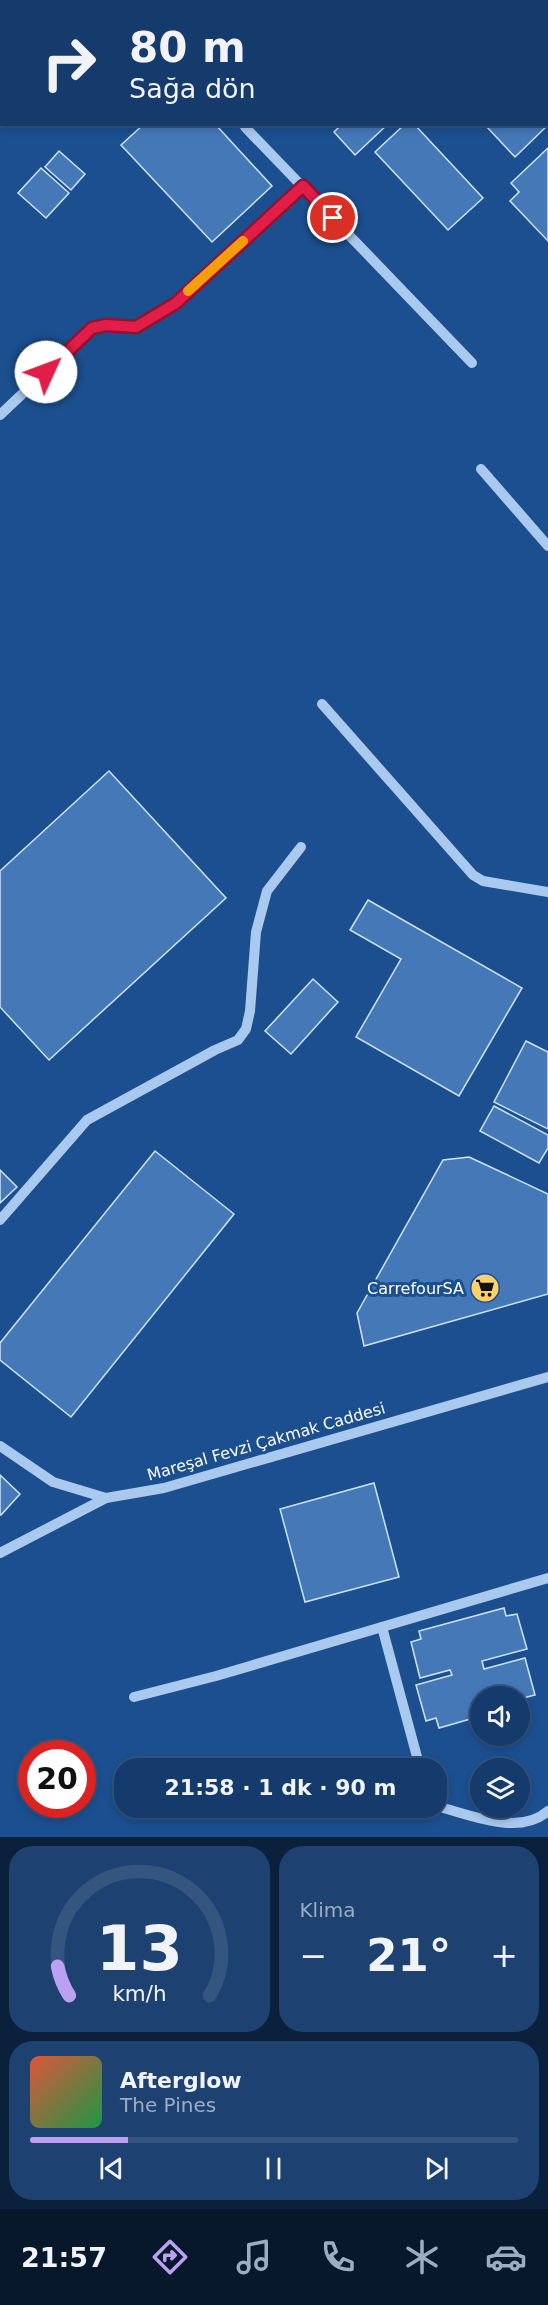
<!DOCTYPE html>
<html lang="tr">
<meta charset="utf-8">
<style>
:root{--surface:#143b6b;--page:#1d4271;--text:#f1f3f6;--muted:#9dadc1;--line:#33557e;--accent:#bca0f2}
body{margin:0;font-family:"DejaVu Sans",sans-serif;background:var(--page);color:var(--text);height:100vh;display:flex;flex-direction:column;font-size:22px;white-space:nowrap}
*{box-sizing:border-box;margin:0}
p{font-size:20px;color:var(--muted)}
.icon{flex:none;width:33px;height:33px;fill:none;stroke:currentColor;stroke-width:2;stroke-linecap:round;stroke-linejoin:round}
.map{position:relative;height:1837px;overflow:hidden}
.details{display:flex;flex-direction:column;gap:9px;padding:9px;background:#0b203b;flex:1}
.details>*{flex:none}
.guide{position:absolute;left:0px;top:0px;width:549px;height:126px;box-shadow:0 3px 9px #0003,0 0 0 2px var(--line);background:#143b6b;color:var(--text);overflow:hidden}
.controls{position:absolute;left:470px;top:1686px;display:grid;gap:12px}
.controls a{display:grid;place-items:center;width:60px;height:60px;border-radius:50%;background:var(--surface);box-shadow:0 3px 9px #0003,0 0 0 2px var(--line);font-size:30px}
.speed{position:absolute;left:18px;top:1740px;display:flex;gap:12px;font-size:30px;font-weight:700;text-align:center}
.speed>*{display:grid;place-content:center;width:78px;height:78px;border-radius:50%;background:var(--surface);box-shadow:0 3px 9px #0003,0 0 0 2px var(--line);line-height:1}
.speed .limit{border:9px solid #d22;background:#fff;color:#111}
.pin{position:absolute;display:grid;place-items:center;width:51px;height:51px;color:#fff;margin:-26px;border:3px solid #fff;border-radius:50%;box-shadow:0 2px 6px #0007}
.me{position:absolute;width:66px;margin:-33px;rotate:47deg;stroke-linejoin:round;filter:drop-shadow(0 0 4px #0008)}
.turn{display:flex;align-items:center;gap:21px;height:126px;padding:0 30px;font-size:27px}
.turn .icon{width:78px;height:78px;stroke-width:2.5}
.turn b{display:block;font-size:42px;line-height:51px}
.big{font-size:45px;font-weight:600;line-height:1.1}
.details .tile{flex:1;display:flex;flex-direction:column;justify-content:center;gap:9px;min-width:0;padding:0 21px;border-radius:24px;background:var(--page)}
.details .dial{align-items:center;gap:0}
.dial svg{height:156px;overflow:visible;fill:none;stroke:var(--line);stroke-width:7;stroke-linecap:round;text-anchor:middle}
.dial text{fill:var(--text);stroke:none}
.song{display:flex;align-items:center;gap:18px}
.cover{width:72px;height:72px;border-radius:9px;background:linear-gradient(135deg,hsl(10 70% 55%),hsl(140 70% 35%))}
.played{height:6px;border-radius:3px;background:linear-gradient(90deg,var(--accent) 20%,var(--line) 20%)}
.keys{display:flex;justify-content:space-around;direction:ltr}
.heat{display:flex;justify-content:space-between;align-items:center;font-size:33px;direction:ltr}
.details .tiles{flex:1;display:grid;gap:9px;grid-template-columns:1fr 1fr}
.tile:last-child{grid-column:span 2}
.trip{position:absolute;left:114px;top:1758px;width:333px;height:60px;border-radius:24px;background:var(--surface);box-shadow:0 3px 9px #0003,0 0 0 2px var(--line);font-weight:600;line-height:60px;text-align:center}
.menu{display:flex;height:96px;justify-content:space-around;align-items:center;background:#08182b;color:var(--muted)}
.menu .icon{width:42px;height:42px}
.menu .selected{color:var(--accent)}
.menu b{font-size:27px;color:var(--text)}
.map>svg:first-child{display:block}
.building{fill:#4478b7;stroke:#cfe3fa;stroke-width:1.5}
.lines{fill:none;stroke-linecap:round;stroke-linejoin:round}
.minor{stroke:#a9c9ee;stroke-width:10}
.route-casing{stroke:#92132f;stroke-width:15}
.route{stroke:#e11d48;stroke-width:10}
.slow{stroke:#f59e0b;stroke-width:10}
.labels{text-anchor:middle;stroke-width:6;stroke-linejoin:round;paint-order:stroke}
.poi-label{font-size:16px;fill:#fff;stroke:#1b4f8f;text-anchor:end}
.street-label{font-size:16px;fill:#fff;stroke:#1b4f8f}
</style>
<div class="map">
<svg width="548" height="1837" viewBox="0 0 548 1837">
<rect width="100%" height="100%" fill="#1b4f8f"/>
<!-- building -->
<g class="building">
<polygon points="548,64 548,125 515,157 485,125 548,124"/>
<polygon points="144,124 215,124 272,186 212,242 121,145"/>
<polygon points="342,124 388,124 355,155 334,132"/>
<polygon points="405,124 414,124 483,198 448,230 375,152"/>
<polygon points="548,148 548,241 510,201 519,192 511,183"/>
<polygon points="59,151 85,174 71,190 45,167"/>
<polygon points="41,168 69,193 46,218 18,193"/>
<polygon points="109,771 226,898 49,1060 0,1007 0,871"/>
<polygon points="368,900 522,988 459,1096 356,1037 401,959 350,930"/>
<polygon points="313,979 338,1002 291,1054 265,1031"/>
<polygon points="526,1041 548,1052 548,1129 494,1102"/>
<polygon points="494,1106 548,1135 548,1148 539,1163 480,1131"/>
<polygon points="155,1151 234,1214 71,1417 0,1360 0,1343"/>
<polygon points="469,1157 548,1194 548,1294 364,1346 357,1313 443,1160"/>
<polygon points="0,1170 17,1187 0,1203"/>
<polygon points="0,1475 20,1494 1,1515 0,1515"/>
<polygon points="374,1483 399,1577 305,1602 280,1509"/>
<polygon points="504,1608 506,1616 517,1614 527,1649 482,1661 484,1669 525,1658 535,1695 523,1698 524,1703 519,1705 519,1696 480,1696 480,1705 471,1708 474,1718 439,1728 436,1718 426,1721 416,1685 452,1675 450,1670 420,1678 411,1642 421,1639 419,1631"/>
</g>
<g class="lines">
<!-- minor -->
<g class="minor">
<polyline points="444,0 445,2"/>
<polyline points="370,2 371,0"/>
<polyline points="506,2 507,0"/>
<polyline points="0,41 2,42"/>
<polyline points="0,113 2,111"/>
<polyline points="248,124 245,127 472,363"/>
<polyline points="0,415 92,328 106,325 136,327 176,303 303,186"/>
<polyline points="481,469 548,546"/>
<polyline points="322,704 473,875 483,881 548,892"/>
<polyline points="0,1220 87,1120 215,1050 238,1040 246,1029 250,1011 256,932 267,891 301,847"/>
<polyline points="0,1446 53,1482 106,1498 164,1488 548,1377"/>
<polyline points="0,1553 106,1498"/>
<polyline points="382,1627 420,1768"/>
<polyline points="134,1697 216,1676 548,1578"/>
<path d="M436,1806c33,8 83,31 112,5"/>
</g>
</g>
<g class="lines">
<!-- route casing -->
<g class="route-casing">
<polyline id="route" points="46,372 92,328 106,325 136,327 176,303 303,186 333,218"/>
</g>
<!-- route -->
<use href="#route" class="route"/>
<!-- slow -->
<polyline class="slow" points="188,291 243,241"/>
</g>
<!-- icons -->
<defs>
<g id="supermarket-disc" transform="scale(1.5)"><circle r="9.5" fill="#ffd166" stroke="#1b4f8f"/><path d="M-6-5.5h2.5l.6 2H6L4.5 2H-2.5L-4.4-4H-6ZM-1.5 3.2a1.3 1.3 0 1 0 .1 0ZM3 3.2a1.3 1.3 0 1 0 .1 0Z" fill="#111"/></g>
</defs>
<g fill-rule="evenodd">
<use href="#supermarket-disc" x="485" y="1288"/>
</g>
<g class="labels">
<!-- poi labels -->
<g class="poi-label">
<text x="464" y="1294">CarrefourSA</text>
</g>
<!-- street labels -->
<g class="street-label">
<text transform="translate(266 1441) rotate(-16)" y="6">Mareşal Fevzi Çakmak Caddesi</text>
</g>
</g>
</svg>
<div class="controls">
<a><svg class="icon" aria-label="sound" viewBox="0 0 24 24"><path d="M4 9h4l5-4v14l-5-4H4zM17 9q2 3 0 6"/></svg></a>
<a><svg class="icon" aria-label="layers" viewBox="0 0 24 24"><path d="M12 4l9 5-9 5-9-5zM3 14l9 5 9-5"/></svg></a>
</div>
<div class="speed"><div class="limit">20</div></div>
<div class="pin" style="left:333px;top:218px;background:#d93025"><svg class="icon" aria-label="arrive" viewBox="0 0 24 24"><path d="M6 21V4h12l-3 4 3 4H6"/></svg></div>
<svg class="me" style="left:46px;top:372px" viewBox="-20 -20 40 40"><circle r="19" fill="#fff"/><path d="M0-13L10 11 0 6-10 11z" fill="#e11d48"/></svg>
<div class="trip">21:58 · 1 dk · 90 m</div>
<div class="guide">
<div class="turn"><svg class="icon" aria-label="right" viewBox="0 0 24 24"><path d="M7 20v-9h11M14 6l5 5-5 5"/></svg><div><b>80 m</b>Sağa dön</div></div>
</div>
</div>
<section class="details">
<div class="tiles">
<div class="tile dial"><svg viewBox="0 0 100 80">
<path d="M14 69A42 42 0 1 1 86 69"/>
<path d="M14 69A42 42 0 0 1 8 54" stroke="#bca0f2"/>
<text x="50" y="56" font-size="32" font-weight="700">13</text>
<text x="50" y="72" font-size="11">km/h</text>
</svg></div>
<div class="tile"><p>Klima</p>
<div class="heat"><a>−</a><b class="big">21°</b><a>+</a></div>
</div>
<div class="tile">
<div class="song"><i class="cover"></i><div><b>Afterglow</b><p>The Pines</p></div></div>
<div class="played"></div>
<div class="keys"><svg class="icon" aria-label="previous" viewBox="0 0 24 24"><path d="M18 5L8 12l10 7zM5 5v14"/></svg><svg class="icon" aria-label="pause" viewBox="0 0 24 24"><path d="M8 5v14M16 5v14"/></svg><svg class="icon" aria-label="next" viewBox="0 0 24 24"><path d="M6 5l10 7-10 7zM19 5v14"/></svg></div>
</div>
</div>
</section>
<nav class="menu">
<b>21:57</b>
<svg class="icon selected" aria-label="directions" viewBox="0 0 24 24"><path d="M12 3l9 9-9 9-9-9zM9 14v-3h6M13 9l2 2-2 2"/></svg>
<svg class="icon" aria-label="music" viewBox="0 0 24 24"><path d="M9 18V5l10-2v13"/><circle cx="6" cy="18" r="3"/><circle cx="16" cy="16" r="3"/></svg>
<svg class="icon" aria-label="phone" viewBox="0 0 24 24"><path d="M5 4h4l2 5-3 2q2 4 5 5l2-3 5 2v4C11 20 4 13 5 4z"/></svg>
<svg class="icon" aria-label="climate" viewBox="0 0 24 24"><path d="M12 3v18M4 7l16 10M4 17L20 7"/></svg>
<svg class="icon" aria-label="car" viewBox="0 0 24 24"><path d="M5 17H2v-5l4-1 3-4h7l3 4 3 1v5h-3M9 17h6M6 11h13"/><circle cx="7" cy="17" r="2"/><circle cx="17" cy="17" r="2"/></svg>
</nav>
